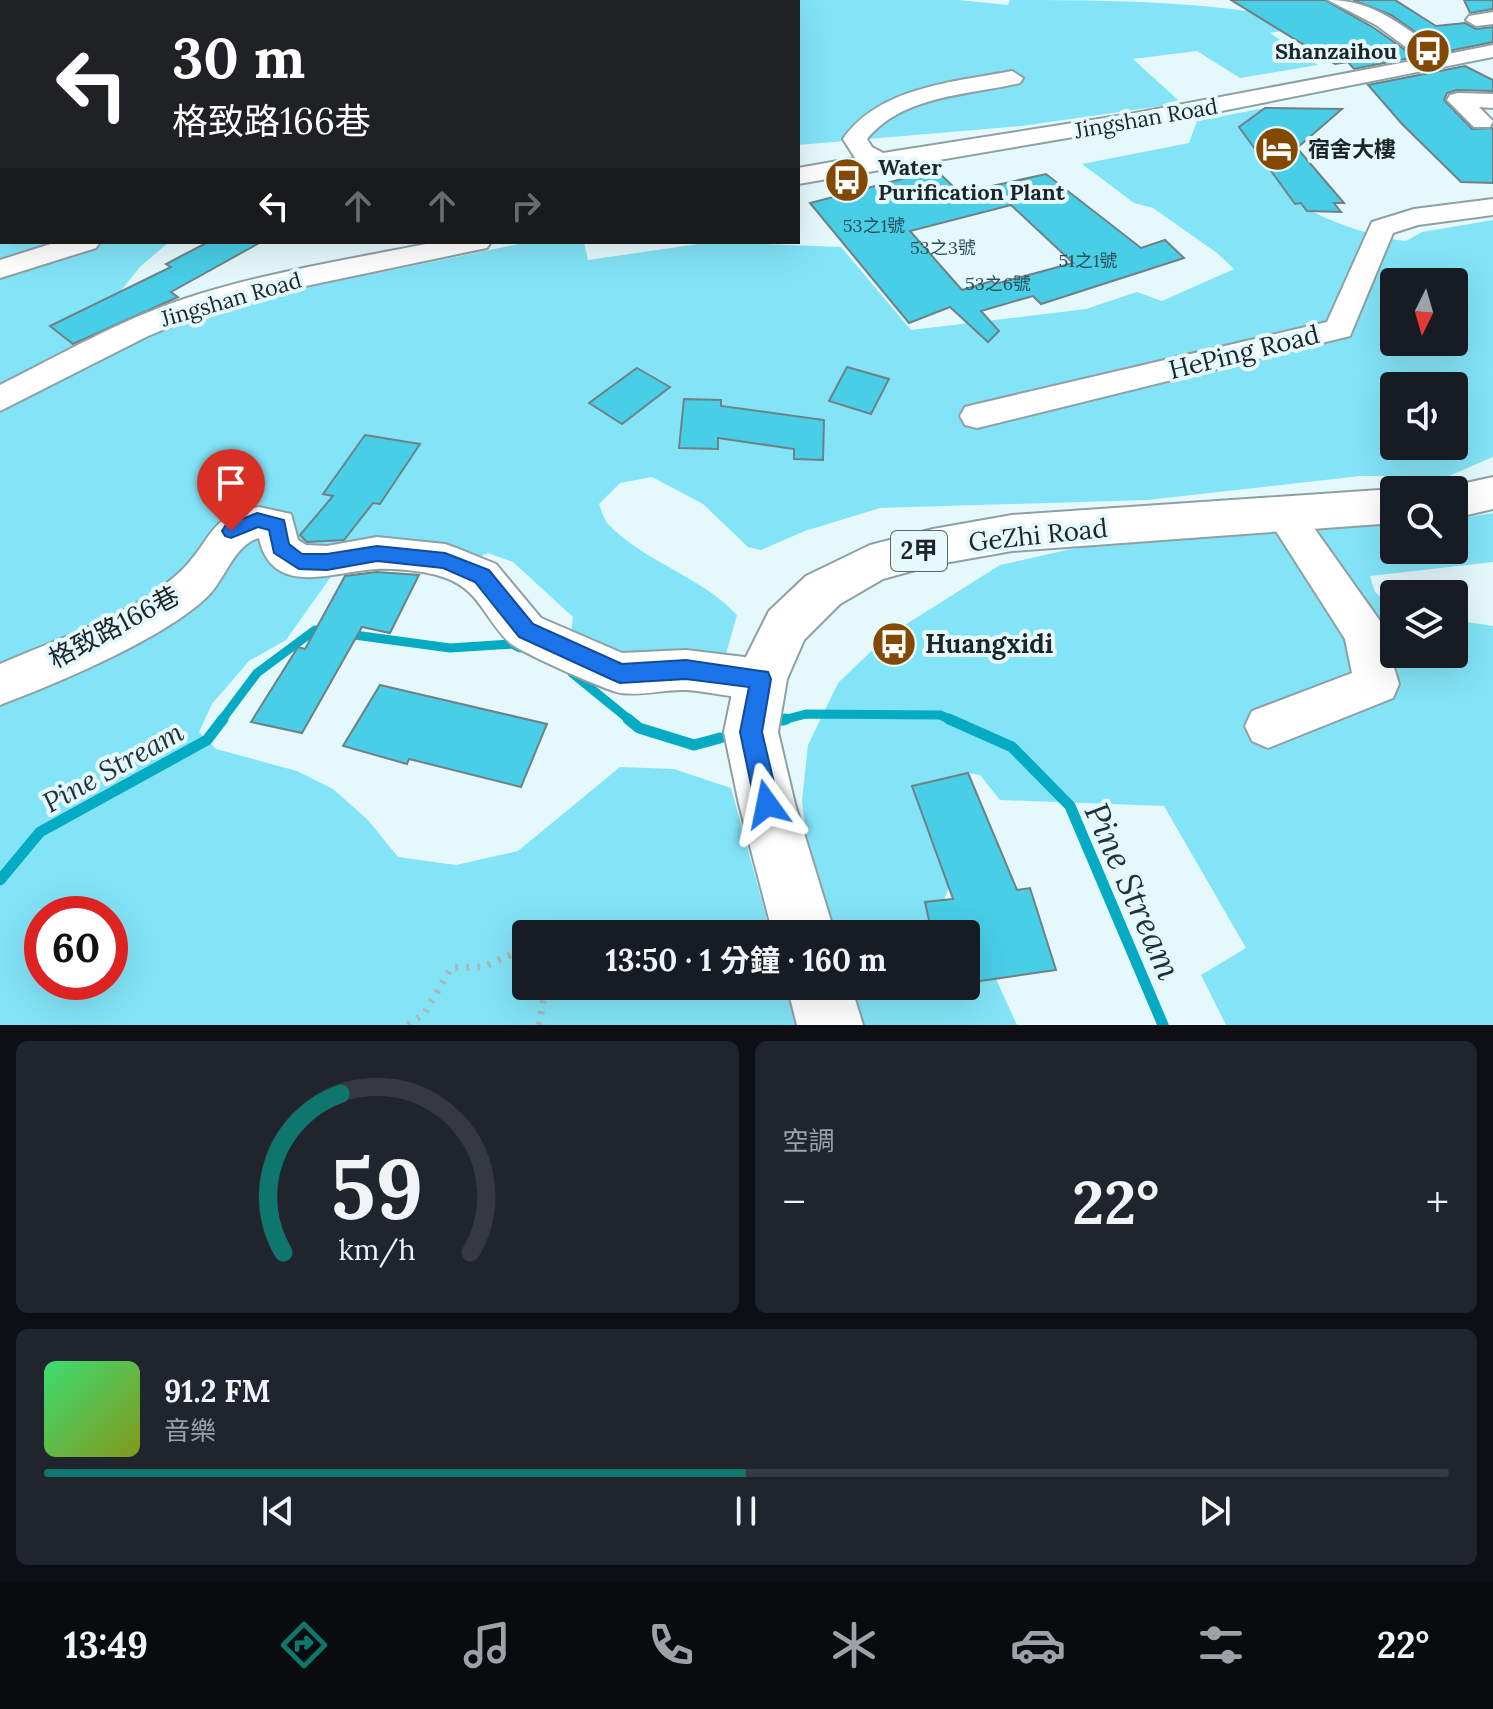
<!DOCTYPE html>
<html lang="zh-TW">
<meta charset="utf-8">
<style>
:root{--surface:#171b24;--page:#20242c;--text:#f1f3f6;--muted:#9ea1a6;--line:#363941;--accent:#0f766e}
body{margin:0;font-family:Lora,"Noto Sans TC",serif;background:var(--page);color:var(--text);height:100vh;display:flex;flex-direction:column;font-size:30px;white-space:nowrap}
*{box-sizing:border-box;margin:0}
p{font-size:26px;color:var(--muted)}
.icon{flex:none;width:44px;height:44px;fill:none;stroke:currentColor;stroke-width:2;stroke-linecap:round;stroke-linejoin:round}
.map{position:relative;height:1025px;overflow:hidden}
.panel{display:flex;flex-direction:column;gap:16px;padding:16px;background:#0d0f14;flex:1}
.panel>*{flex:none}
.top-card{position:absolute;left:0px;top:0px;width:800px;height:244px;box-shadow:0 8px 32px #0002;background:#202124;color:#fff;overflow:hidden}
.needle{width:52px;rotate:185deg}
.controls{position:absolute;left:1380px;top:268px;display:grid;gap:16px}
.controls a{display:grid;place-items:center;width:88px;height:88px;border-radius:8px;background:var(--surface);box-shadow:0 8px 32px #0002;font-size:40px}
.speed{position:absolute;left:24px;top:896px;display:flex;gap:16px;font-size:40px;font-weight:700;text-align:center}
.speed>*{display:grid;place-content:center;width:104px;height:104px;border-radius:50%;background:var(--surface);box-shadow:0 8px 32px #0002;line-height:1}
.speed .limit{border:12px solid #d22;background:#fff;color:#111}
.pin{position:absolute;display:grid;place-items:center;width:68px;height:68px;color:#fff;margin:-82px -34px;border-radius:50% 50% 50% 0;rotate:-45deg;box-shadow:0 0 8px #0007}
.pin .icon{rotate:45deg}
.me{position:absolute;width:88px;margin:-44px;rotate:348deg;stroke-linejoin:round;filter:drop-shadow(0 0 6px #0008)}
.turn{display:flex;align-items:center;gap:28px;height:168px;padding:0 40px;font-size:36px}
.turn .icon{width:104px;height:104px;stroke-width:2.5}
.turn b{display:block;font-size:56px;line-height:68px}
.lanes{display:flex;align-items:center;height:76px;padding:0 40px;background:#0003;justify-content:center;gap:40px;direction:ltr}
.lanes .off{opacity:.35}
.big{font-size:60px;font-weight:700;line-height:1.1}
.panel .tile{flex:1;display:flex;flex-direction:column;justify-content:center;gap:12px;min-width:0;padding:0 28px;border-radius:12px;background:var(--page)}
.panel .dial{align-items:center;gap:0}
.dial svg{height:208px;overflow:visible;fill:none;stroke:var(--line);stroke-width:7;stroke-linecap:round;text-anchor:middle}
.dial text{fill:var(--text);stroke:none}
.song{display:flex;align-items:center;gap:24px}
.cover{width:96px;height:96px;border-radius:12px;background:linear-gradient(135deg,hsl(140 70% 55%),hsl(70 70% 35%))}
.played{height:8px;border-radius:4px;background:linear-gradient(90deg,var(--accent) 50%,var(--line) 50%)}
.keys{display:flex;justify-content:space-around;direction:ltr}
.heat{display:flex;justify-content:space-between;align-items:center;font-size:44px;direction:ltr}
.panel .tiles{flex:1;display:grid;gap:16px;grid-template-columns:1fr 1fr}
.tile:last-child{grid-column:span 2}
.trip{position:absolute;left:512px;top:920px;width:468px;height:80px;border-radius:8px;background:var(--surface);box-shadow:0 8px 32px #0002;font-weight:700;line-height:80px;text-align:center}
.dock{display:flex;height:128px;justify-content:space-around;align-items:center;background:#090b0e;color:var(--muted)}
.dock .icon{width:56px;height:56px}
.dock .selected{color:var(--accent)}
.dock b{font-size:36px;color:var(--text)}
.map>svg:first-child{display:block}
.green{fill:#83e4f7;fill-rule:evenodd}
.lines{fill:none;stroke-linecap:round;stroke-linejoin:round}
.stream-far1{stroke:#05abc3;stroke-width:9}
.stream{stroke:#05abc3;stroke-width:11}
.building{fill:#48cee7;stroke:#708185;stroke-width:2;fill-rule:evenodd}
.minor-casing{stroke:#8ea0a4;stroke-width:4}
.major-casing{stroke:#8ea0a4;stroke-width:4}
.path{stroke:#a7b7ba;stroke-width:7;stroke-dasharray:3 8;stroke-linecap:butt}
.minor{fill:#fff;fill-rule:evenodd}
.major{fill:#fff;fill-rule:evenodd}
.route{fill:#1a73e8;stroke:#114b97;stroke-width:2}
.labels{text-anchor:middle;stroke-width:8;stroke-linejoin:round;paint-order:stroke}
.far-number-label{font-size:18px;fill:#284f57}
.far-poi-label{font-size:22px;font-weight:bold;fill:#1e2527;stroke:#e5f9fd;text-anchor:start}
.far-street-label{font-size:22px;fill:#1e2527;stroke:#e5f9fd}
.shield{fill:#e5f9fd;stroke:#5a6567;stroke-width:2}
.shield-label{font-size:24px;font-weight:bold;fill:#1e2527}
.street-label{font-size:26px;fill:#1e2527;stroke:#e5f9fd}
.poi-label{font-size:26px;font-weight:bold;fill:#1e2527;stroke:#e5f9fd;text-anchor:start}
.water-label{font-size:28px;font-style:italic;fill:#1d3338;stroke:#e5f9fd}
.near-water-label{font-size:34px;font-style:italic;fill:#1d3338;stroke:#e5f9fd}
</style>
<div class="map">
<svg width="1493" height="1025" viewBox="0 0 1493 1025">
<rect width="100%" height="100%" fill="#e5f9fd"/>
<!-- green -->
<g class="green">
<path d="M0,0h958l50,5 2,-5c80,0 232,0 301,26l-41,7 48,32 -78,13 -43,-27 -64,8 45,41 -17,6 -139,20 -224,19v-143h-796v240h167l-29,25 -20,25 -69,34 26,22 -77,40z"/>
<path d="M1265,108l-26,19 56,76h6c12,15 84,37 105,38l16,-9 71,-12v237l-44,19h-89l-213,24 -267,8 -75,23 -44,19 -13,-3 -45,-43 -51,-27 -32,6 -21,21c3,7 5,17 11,22 37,37 92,51 127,89l-18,64 -151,-22 5,-40 -60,-55 -25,-9c-47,23 -101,17 -153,18l-49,69 -37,21 -37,43 -13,28 17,17 81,22 36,18 35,31 30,37 58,8 62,-14 102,-84 54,2 57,19 40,146h-245v52h259l11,39h-796v-618l149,-75 110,-35 270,-55h55l4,18 124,-18 129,5 70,83 175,-21 51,-17 25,9 72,-32 -17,-16 -64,-45 -19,-5 -52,-39 107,-21 8,-22zM1394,282h60v60h-60zM1394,386h60v60h-60zM42,914h68v68h-68z"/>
<polygon points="1493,513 1493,562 1370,576 1375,592 1394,609 1394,654 1454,654 1454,620 1493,626 1493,1025 1226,1025 1201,975 1246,948 1164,806 1000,800 980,775 968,773 912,786 949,887 944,900 925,903 932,934 831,934 810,865 802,801 808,745 838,683 886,637 1000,565 1098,543 1258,524 1394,526 1394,550 1454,550 1454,519"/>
<polygon points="996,979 1017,1025 860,1025 848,986 966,986 966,983"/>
</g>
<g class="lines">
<!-- stream-far1 -->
<g class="stream-far1">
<polyline points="347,634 450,648 512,644 520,648"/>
<polyline points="572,673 631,721"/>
<polyline points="783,720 806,714 940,715 954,721"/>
<polyline points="221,721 257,673 315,630 326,632"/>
</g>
<!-- stream -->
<g class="stream">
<polyline points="628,719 639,728 694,745 720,738"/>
<polyline points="949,719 1012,747 1070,806 1163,1025"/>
<polyline points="783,720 786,719"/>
<polyline points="0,880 40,832 207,740 223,719"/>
</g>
</g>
<!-- building -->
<g class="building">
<polygon points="1231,0 1325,0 1374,28 1415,57 1354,69 1348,62 1335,64"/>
<polygon points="1353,0 1395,0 1436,26 1465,23 1476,29 1493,27 1493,42 1444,52 1391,15"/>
<polygon points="1464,0 1493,0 1493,9 1470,13"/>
<polygon points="1465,66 1493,80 1493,91 1457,90 1447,93 1444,100 1472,129 1493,128 1493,183 1461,182 1402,124 1368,85"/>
<polygon points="1265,108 1342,109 1297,148 1344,203 1334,203 1341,212 1307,211 1301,203 1295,204 1239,127"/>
<path d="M936,170l24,23 86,-19 95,74 24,-8 19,18 -143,46 -8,-8 -52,15 18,20 -11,11 -38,-35 -41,16 -99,-120zM1011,205l62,58 -78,21 -3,-3 -30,9 -52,-59z"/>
<polygon points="208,242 261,242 171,292 178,297 73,344 50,326 171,267 166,264"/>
<polygon points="847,367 889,379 871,414 829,401"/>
<polygon points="637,368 670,387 622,424 589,403"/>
<polygon points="684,399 721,400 721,406 824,420 823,460 794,459 794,449 718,438 718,449 679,448"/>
<polygon points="365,435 420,444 380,504 373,503 344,540 307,542 300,535 333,496 323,494"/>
<polygon points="376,572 419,575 390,633 362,627 302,733 251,722 298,647 305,649 345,576"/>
<polygon points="380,685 547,724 521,787 409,759 407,764 343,746"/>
<polygon points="968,773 1017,890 1030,888 1056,970 966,983 966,934 932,934 925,902 953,899 912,786"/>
</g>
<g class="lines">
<!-- minor casing -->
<g class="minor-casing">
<g id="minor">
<path d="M1328,0c48,0 77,28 115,55l50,-10v12l-302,60 -393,67v-16l57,-10 -12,-19c36,-52 111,-57 169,-68l11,7 -3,5c-52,12 -117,12 -153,56l5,8 11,6 247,-39 292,-55 -46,-34z"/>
<polygon points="1493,12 1493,24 1476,26 1466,20 1469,16"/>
<polygon points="1458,93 1493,94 1493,108 1479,107 1493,121 1490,127 1474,127 1447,100 1450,95"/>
<polygon points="1493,199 1493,215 1418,225 1393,233 1350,336 977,428 965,425 960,416 965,407 977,404 1327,322 1372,222 1414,209"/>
<polygon points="57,242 100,242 96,248 0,278 0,260"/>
<path d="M436,242h55l-4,6 -10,2 -181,38 -90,24 -58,24 -148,75v-26c60,-30 120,-65 184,-86 81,-27 169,-40 252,-57z"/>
<polygon points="1284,499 1297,504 1380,621 1399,684 1393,698 1268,748 1252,741 1245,726 1252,711 1352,673 1345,639 1265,514 1271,504"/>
<path d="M259,507l32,7 7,26 8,5 21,1 50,-9 68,7 14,5 37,15 45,54 81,35 64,-3 75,9 16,6 6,14 -6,14c-29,11 -60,-1 -90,-3 -22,-1 -45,6 -66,3 -14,-2 -101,-41 -111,-50 -26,-24 -30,-54 -67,-66 -18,-6 -48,-9 -67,-8 -41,2 -104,30 -117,-31 -25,6 -34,42 -52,59 -44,42 -149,86 -207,108v-41c59,-26 133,-48 181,-93 32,-31 26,-55 78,-64z"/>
</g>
</g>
<!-- major casing -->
<g class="major-casing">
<g id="major">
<polygon points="1493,477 1493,509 1454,518 1454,490 1439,489"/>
<polygon points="1394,489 1397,490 1394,490 1394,523 1012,551 933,565 883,579 840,604 804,640 787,679 778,732 795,804 835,934 773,934 739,804 724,732 735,679 769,611 806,576 870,545 933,529 1012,515"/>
<polygon points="787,986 851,986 863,1025 797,1025"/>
</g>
</g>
<!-- path -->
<g class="path">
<polyline points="408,1025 424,1014 451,968 483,967 517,952 526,960"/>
<polyline points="539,1025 546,986"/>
</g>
<!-- minor -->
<use href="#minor" class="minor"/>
<!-- major -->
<use href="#major" class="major"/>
</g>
<!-- route -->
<polygon class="route" points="257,513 284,520 289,544 302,554 327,554 377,546 445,553 489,570 533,624 622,664 686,660 768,672 771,679 762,732 779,804 775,813 767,816 759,813 755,804 740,732 749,687 686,679 620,683 613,680 519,637 475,582 443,568 377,561 327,570 299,569 274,553 269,530 258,527 231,538 225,536 222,531 225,526"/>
<!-- icons -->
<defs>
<g id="bus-disc" transform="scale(2.3)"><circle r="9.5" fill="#834900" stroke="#e5f9fd"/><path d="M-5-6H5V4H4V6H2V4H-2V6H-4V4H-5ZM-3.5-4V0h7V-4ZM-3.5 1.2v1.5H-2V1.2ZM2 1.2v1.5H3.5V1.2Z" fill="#fff"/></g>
<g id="hotel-disc" transform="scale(2.3)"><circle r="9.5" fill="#834900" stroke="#e5f9fd"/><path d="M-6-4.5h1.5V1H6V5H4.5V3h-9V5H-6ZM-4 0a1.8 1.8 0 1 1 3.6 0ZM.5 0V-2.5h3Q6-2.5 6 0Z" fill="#fff"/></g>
</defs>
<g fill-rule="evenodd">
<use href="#bus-disc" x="1428" y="51"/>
<use href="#hotel-disc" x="1277" y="149"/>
<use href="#bus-disc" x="847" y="180"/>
<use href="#bus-disc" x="894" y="644"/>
</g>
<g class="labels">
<!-- far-number labels -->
<g class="far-number-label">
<text x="874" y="232">53之1號</text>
<text x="943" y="254">53之3號</text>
<text x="1088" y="267">51之1號</text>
<text x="998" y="290">53之6號</text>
</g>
<!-- far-poi labels -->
<g class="far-poi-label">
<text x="1397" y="59" text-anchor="end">Shanzaihou</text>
<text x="1308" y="157">宿舍大樓</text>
<text x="878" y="175">Water<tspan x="878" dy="25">Purification Plant</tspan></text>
</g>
<!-- far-street labels -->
<g class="far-street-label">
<text transform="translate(1146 118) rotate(-10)" y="8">Jingshan Road</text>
<text transform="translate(231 299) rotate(-16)" y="8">Jingshan Road</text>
</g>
<!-- shield labels -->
<rect class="shield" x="891" y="531" width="56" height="40" rx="6"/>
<g class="shield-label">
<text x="919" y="559">2甲</text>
</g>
<!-- street labels -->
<g class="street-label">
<text transform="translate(1244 352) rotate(-14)" y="9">HePing Road</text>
<text transform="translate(1038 535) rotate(-6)" y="9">GeZhi Road</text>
<text transform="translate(114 627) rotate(-28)" y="9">格致路166巷</text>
</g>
<!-- poi labels -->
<g class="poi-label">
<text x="925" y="653">Huangxidi</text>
</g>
<!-- water labels -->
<g class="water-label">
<text transform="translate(113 767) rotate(-29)" y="10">Pine Stream</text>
</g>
<!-- near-water labels -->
<g class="near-water-label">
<text transform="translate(1133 891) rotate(66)" y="12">Pine Stream</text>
</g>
</g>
</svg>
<div class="controls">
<a><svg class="needle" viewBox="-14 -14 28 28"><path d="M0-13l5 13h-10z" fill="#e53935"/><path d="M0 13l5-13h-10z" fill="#9ea1a6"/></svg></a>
<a><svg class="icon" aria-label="sound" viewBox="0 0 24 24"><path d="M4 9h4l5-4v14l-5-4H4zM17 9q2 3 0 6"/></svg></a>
<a><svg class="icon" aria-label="search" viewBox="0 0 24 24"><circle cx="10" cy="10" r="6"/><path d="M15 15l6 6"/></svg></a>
<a><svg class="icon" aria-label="layers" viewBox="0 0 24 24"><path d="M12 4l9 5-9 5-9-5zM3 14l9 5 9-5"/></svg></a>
</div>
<div class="speed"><div class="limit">60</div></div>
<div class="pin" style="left:231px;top:531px;background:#d93025"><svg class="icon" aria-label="arrive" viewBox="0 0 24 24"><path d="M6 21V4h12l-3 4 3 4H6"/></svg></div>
<svg class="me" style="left:767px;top:804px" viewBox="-20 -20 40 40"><path d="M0-17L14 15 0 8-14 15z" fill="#1a73e8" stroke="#fff" stroke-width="4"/></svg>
<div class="trip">13:50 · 1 分鐘 · 160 m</div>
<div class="top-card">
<div class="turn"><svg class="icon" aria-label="left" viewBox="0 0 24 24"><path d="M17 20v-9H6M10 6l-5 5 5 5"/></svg><div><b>30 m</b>格致路166巷</div></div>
<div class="lanes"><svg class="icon" aria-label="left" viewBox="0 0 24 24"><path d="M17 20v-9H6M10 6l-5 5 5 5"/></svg><svg class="icon off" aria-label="ahead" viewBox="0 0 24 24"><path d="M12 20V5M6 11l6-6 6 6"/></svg><svg class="icon off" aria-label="ahead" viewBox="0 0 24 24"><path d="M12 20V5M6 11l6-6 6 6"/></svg><svg class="icon off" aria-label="right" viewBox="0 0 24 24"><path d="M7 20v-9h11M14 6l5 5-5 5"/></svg></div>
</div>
</div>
<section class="panel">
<div class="tiles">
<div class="tile dial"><svg viewBox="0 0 100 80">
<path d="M14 69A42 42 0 1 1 86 69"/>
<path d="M14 69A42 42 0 0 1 36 8" stroke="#0f766e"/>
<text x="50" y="56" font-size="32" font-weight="700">59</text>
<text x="50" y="72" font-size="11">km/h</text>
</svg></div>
<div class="tile"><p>空調</p>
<div class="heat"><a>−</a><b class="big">22°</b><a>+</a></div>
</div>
<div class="tile">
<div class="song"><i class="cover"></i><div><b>91.2 FM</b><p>音樂</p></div></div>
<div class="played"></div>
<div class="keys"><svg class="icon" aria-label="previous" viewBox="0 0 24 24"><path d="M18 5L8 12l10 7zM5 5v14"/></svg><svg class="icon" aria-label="pause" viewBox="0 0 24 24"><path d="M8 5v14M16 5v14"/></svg><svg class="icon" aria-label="next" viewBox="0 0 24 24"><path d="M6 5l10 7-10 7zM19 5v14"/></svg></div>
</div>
</div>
</section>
<nav class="dock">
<b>13:49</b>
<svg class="icon selected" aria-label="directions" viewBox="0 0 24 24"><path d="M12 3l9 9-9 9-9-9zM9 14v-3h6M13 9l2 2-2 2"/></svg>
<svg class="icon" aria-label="music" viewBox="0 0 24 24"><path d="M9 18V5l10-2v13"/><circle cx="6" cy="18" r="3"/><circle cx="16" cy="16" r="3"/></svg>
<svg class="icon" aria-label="phone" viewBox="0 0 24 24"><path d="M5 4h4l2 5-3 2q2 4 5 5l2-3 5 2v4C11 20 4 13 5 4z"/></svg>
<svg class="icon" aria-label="climate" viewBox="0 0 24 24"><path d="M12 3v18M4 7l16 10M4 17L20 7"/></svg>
<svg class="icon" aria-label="car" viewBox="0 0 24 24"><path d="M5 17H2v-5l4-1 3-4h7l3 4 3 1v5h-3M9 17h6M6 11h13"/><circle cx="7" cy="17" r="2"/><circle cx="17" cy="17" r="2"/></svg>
<svg class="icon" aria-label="filters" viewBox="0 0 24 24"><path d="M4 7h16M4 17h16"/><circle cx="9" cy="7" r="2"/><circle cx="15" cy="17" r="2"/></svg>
<b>22°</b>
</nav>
